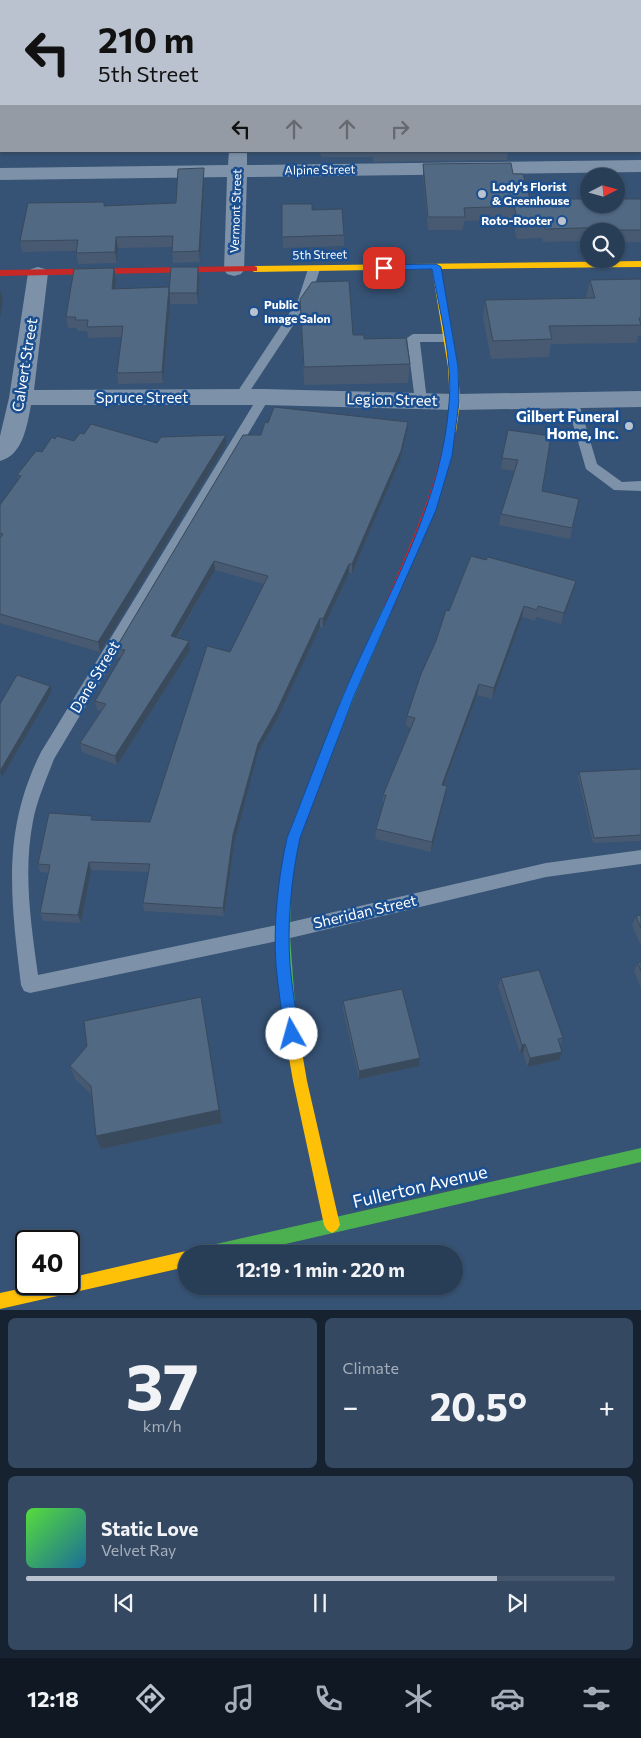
<!DOCTYPE html>
<meta charset="utf-8">
<style>
:root{--surface:#283e57;--page:#344961;--text:#f1f3f6;--muted:#a5aeba;--line:#44576d;--accent:#b9c2ce}
body{margin:0;font-family:Commissioner,sans-serif;background:var(--page);color:var(--text);height:100vh;display:flex;flex-direction:column;font-size:19px;white-space:nowrap}
*{box-sizing:border-box;margin:0}
p{font-size:16px;color:var(--muted)}
.icon{flex:none;width:28px;height:28px;fill:none;stroke:currentColor;stroke-width:2;stroke-linecap:round;stroke-linejoin:round}
.map{position:relative;height:1310px;overflow:hidden}
.panel{display:flex;flex-direction:column;gap:8px;padding:8px;background:#162230;flex:1}
.panel>*{flex:none}
.banner{position:absolute;left:0px;top:0px;width:641px;height:152px;box-shadow:0 1px 4px #0004,0 0 0 1px var(--line);background:#b9c2ce;color:#111;overflow:hidden}
.needle{width:32px;rotate:84deg}
.controls{position:absolute;left:580px;top:168px;display:grid;gap:10px}
.controls a{display:grid;place-items:center;width:45px;height:45px;border-radius:50%;background:var(--surface);box-shadow:0 1px 4px #0004,0 0 0 1px var(--line);font-size:25px}
.speed{position:absolute;left:15px;top:1230px;display:flex;gap:10px;font-size:25px;font-weight:700;text-align:center}
.speed>*{display:grid;place-content:center;width:65px;height:65px;border-radius:50%;background:var(--surface);box-shadow:0 1px 4px #0004,0 0 0 1px var(--line);line-height:1}
.speed .limit{border:2px solid #111;border-radius:8px;background:#fff;color:#111}
.pin{position:absolute;display:grid;place-items:center;width:42px;height:42px;color:#fff;margin:-21px;border-radius:10px;box-shadow:0 2px 8px #0006}
.me{position:absolute;width:55px;margin:-28px;rotate:353deg;stroke-linejoin:round;filter:drop-shadow(0 0 4px #0008)}
.turn{display:flex;align-items:center;gap:18px;height:105px;padding:0 15px;font-size:22px}
.turn .icon{width:65px;height:65px;stroke-width:2.5}
.turn b{display:block;font-size:35px;line-height:42px}
.lanes{display:flex;align-items:center;height:48px;padding:0 15px;background:#0003;justify-content:center;gap:25px;direction:ltr}
.lanes .off{opacity:.35}
.big{font-size:38px;font-weight:700;line-height:1.1}
.panel .tile{flex:1;display:flex;flex-direction:column;justify-content:center;gap:8px;min-width:0;padding:0 18px;border-radius:8px;background:var(--page)}
.panel .dial{align-items:center;gap:0}
.dial b{font-size:65px;line-height:1}
.song{display:flex;align-items:center;gap:15px}
.cover{width:60px;height:60px;border-radius:8px;background:linear-gradient(135deg,hsl(110 70% 55%),hsl(200 70% 35%))}
.played{height:5px;border-radius:2px;background:linear-gradient(90deg,var(--accent) 80%,var(--line) 80%)}
.keys{display:flex;justify-content:space-around;direction:ltr}
.heat{display:flex;justify-content:space-between;align-items:center;font-size:28px;direction:ltr}
.panel .tiles{flex:1;display:grid;gap:8px;grid-template-columns:1fr 1fr}
.tile:last-child{grid-column:span 2}
.trip{position:absolute;left:178px;top:1245px;width:285px;height:50px;border-radius:25px;background:var(--surface);box-shadow:0 1px 4px #0004,0 0 0 1px var(--line);font-weight:700;line-height:50px;text-align:center}
.dock{display:flex;height:80px;justify-content:space-around;align-items:center;background:#101923;color:var(--muted)}
.dock .icon{width:35px;height:35px}
.dock .current{color:var(--accent)}
.dock b{font-size:22px;color:var(--text)}
.map>svg:first-child{display:block}
.lines{fill:none;stroke-linecap:round;stroke-linejoin:round}
.lane{fill:#7d92a8;fill-rule:evenodd}
.street{fill:#7d92a8;fill-rule:evenodd}
.fast{fill:#4caf50;fill-rule:evenodd}
.slow{fill:#ffc107;fill-rule:evenodd}
.jam{fill:#c62828;fill-rule:evenodd}
.wall{fill:#475a72}
.shaded-wall{fill:#394a5c}
.building{fill:#526984;stroke:#394a5c}
.route{fill:#1a73e8;stroke:#114b97}
.poi-dot{fill:#b9c2ce;stroke:#1b4f8f;stroke-width:2}
.labels{text-anchor:middle;stroke-width:5;stroke-linejoin:round;paint-order:stroke}
.far-street-label{font-size:12px;fill:#fff;stroke:#1b4f8f}
.far-poi-label{font-size:12px;font-weight:bold;fill:#fff;stroke:#1b4f8f;text-anchor:start}
.street-label{font-size:15px;fill:#fff;stroke:#1b4f8f}
.poi-label{font-size:15px;font-weight:bold;fill:#fff;stroke:#1b4f8f;text-anchor:end}
.near-street-label{font-size:18px;fill:#fff;stroke:#1b4f8f}
</style>
<div class="map">
<svg width="641" height="1311" viewBox="0 0 641 1311">
<rect width="100%" height="100%" fill="#365274"/>
<g class="lines">
<!-- lane -->
<g class="lane">
<polygon points="1,28 1,34 0,35 0,29"/>
<polygon points="314,266 320,269 310,300 244,400 236,400 234,397 298,300 308,269"/>
<polygon points="413,334 448,334 454,338 448,342 420,342 427,401 421,405 415,401 407,338"/>
<path d="M264,393l6,4 -216,362c-8,21 -17,41 -21,62 -10,51 -2,103 5,154l244,-51 264,-61 95,-13v14l-95,13 -264,63 -252,53 -6,-2 -3,-6c-10,-85 -20,-153 20,-233l217,-355z"/>
<polygon points="572,396 578,400 597,464 622,482 641,481 641,491 614,490 586,469 566,400"/>
</g>
<!-- street -->
<g class="street">
<rect x="237" y="0" width="16" height="1"/>
<rect x="0" y="83" width="1" height="10"/>
<polygon points="229,151 247,151 247,165 641,160 641,172 247,177 244,270 241,274 234,276 227,274 224,270 227,177 0,180 0,168 228,165"/>
<path d="M38,267l7,2 3,4 -14,117 230,-1 191,5 186,-3v16l-186,3 -191,-5h-233c-4,21 -8,50 -31,56v-25l9,-38 19,-125 3,-4z"/>
</g>
<!-- fast -->
<g class="fast">
<polygon points="388,604 393,608 355,695 299,838 291,887 290,936 296,1018 294,1023 289,1025 284,1023 282,1018 276,936 279,887 287,838 343,695 383,608"/>
<polygon points="641,1148 641,1162 242,1254 199,1254 202,1249 207,1246"/>
</g>
<!-- slow -->
<g class="slow">
<polygon points="641,261 641,267 441,269 458,367 460,402 456,432 451,435 446,432 450,402 448,367 432,269 254,272 250,269 254,266"/>
<polygon points="289,1011 294,1013 296,1018 307,1081 340,1225 337,1230 332,1233 327,1230 324,1225 293,1081 282,1018 284,1013"/>
<polygon points="186,1251 192,1254 186,1254 186,1267 0,1309 0,1293 42,1284 69,1284 69,1278"/>
</g>
<!-- jam -->
<g class="jam">
<polygon points="632,0 640,0 640,1 633,1"/>
<polygon points="254,266 257,267 257,271 0,276 0,270"/>
<path d="M451,429l5,3c-12,62 -38,118 -63,176l-1,3h-8l-1,-3c25,-58 51,-114 63,-176z"/>
</g>
</g>
<!-- wall -->
<g class="wall">
<rect x="63" y="0" width="140" height="1"/>
<rect x="0" y="94" width="1" height="36"/>
<polygon points="320,151 508,151 507,160 373,162 373,157 321,157"/>
<polygon points="423,164 513,174 530,199 641,199 641,242 616,243 616,231 589,231 589,241 543,242 542,238 517,239 512,219 464,221 463,230 428,230 423,177"/>
<polygon points="204,179 200,262 173,263 172,247 118,248 117,263 78,264 76,251 22,252 20,241 105,206 176,203"/>
<polygon points="282,204 344,235 344,246 283,248"/>
<polygon points="114,268 116,279 115,289 169,287 199,278 198,304 170,304 170,302 163,383 118,384 117,373 122,337 88,338 87,331 77,331 77,328 68,328 66,317"/>
<polygon points="641,279 641,336 638,336 637,343 551,344 549,357 491,359 483,318 485,300 586,298 590,280"/>
<polygon points="300,299 353,335 364,339 410,364 408,383 304,385"/>
<polygon points="508,430 542,491 579,499 570,539 499,525 501,514 514,471 501,469"/>
<polygon points="407,431 400,460 352,573 349,573 323,628 320,627 277,719 258,752 234,844 224,916 144,911 143,903 149,872 91,870 81,923 43,921 40,913 49,873 40,872 38,864 92,816 93,820 150,822 230,652 264,584 215,570 177,638 189,641 190,650 117,765 82,752 80,743 101,711 97,710 95,701 121,658 117,657 116,648 243,435"/>
<polygon points="84,434 157,443 226,445 100,652 0,623 0,505 18,481 17,475 42,452 55,439 74,441"/>
<polygon points="486,560 576,581 573,592 561,624 536,617 535,621 522,617 492,699 477,695 444,786 447,786 445,796 431,852 375,839 376,829 383,805 383,795 411,728 406,726 407,716 436,641 449,611"/>
<polygon points="641,769 641,841 593,843 578,777 579,772"/>
<polygon points="641,915 641,946 632,925 636,916"/>
<polygon points="641,962 641,989 634,971 638,963"/>
<polygon points="501,978 563,1038 560,1046 559,1060 527,1067 523,1053 520,1053 498,986"/>
<polygon points="343,1001 419,1066 359,1079 343,1010"/>
<polygon points="87,1046 222,1123 101,1149 92,1095 75,1079 70,1066"/>
</g>
<!-- shaded-wall -->
<g class="shaded-wall">
<polygon points="640,110 641,110 641,119 640,120"/>
<polygon points="204,168 204,179 200,262 199,251"/>
<polygon points="116,237 118,248 117,263 115,252"/>
<polygon points="198,267 199,278 198,304 197,293"/>
<polygon points="114,268 116,279 114,300 112,289"/>
<polygon points="169,287 170,302 163,383 162,372"/>
<polygon points="0,290 3,301 0,317"/>
<polygon points="408,422 407,431 400,460 352,573 352,564"/>
<polygon points="226,435 226,445 100,652 98,642"/>
<polygon points="214,561 215,570 172,645 171,636"/>
<polygon points="349,564 349,573 323,628 323,619"/>
<polygon points="576,581 573,592 561,624 564,613"/>
<polygon points="524,606 522,617 492,699 494,688"/>
<polygon points="320,618 320,627 277,719 258,752 234,844 224,916 223,908 233,835 258,744"/>
<polygon points="189,641 190,650 117,765 115,756"/>
<polygon points="479,684 477,695 440,795 442,785"/>
<polygon points="50,686 52,691 2,777 0,771"/>
<polygon points="447,786 445,796 431,852 432,842"/>
<polygon points="89,862 91,870 81,923 78,915"/>
<polygon points="203,1011 222,1123 101,1149 96,1136"/>
<polygon points="525,1044 523,1053 520,1053 522,1045"/>
<polygon points="562,1052 559,1060 527,1067 530,1058"/>
<polygon points="420,1058 419,1066 359,1079 359,1071"/>
</g>
<!-- building -->
<g class="building">
<polygon points="79,0 202,0 202,1 86,1"/>
<rect x="292" y="0" width="35" height="1"/>
<polygon points="386,0 520,0 520,1 387,1"/>
<polygon points="640,76 641,78 641,110 640,110"/>
<rect x="0" y="94" width="1" height="26"/>
<polygon points="511,163 513,174 523,174 530,199 589,199 589,204 616,204 616,199 641,199 641,230 616,230 615,227 545,229 544,225 519,226 514,206 464,208 465,217 428,217 423,164"/>
<polygon points="204,168 199,251 172,252 173,236 116,237 115,252 76,253 78,240 20,241 28,203 104,202 104,206 176,203 178,169"/>
<polygon points="282,204 312,204 312,210 342,209 344,235 282,237"/>
<polygon points="171,267 198,267 197,293 169,293"/>
<polygon points="114,268 112,289 169,287 162,372 117,373 123,326 87,327 88,320 75,320 76,317 66,317 74,269"/>
<polygon points="641,279 641,318 639,318 641,325 549,326 552,339 493,341 485,300 595,298 590,280"/>
<polygon points="349,281 353,335 364,335 364,339 406,338 410,364 304,367 300,299 312,282"/>
<polygon points="274,407 408,422 401,451 352,564 349,564 323,619 320,618 277,710 258,744 233,835 223,908 143,903 150,864 89,862 78,915 40,913 50,865 38,864 49,813 92,816 91,820 150,822 207,646 230,652 268,576 214,561 171,636 189,641 115,756 80,743 106,704 95,701 125,650 116,648 243,435 261,435 265,422 268,423"/>
<polygon points="91,424 157,443 161,437 226,435 98,642 0,614 0,538 3,534 0,533 0,505 21,476 17,475 36,451 42,452 52,437 55,439 57,436 74,441 80,433 84,434"/>
<polygon points="508,430 551,436 542,491 579,499 572,528 501,514 518,460 502,458"/>
<polygon points="471,556 486,560 488,557 576,581 564,613 538,606 537,610 524,606 494,688 479,684 442,785 447,786 432,842 376,829 386,795 383,795 415,718 407,716 421,674 436,641 446,610 449,611"/>
<polygon points="17,675 50,686 0,771 0,704"/>
<polygon points="641,769 641,835 594,838 579,772"/>
<polygon points="641,915 641,928 636,916"/>
<polygon points="641,962 641,971 638,963"/>
<polygon points="539,970 563,1038 558,1039 562,1052 530,1058 525,1044 522,1045 501,978"/>
<polygon points="402,989 420,1058 359,1071 343,1001"/>
<polygon points="201,997 219,1110 96,1136 91,1086 70,1066 87,1046 84,1021"/>
</g>
<!-- route -->
<path class="route" d="M436,264l5,3 17,100 1,35 -7,54 -16,54 -82,186 -54,142c-9,41 -13,86 -10,127 2,23 6,46 9,69l-3,5 -4,2 -5,-2 -3,-5c-2,-23 -6,-46 -8,-69 -3,-41 2,-86 11,-127 22,-55 42,-111 66,-165 39,-86 89,-173 96,-269 4,-44 -9,-91 -17,-135l-48,1 -4,-2 4,-3z"/>
<!-- markers -->
<g class="poi-dot">
<circle cx="482" cy="194" r="5"/>
<circle cx="562" cy="221" r="5"/>
<circle cx="254" cy="312" r="5"/>
<circle cx="629" cy="426" r="5"/>
</g>
<g class="labels">
<!-- far-street labels -->
<g class="far-street-label">
<text transform="translate(320 170) rotate(-1)" y="4">Alpine Street</text>
<text transform="translate(236 211) rotate(-88)" y="4">Vermont Street</text>
<text transform="translate(320 255) rotate(-1)" y="4">5th Street</text>
</g>
<!-- far-poi labels -->
<g class="far-poi-label">
<text x="492" y="191">Lody's Florist<tspan x="492" dy="14">&amp; Greenhouse</tspan></text>
<text x="552" y="225" text-anchor="end">Roto-Rooter</text>
<text x="264" y="309">Public<tspan x="264" dy="14">Image Salon</tspan></text>
</g>
<!-- street labels -->
<g class="street-label">
<text transform="translate(25 365) rotate(-81)" y="5">Calvert Street</text>
<text x="142" y="403">Spruce Street</text>
<text transform="translate(392 400) rotate(1)" y="5">Legion Street</text>
<text transform="translate(95 677) rotate(-59)" y="5">Dane Street</text>
<text transform="translate(365 912) rotate(-13)" y="5">Sheridan Street</text>
</g>
<!-- poi labels -->
<g class="poi-label">
<text x="619" y="422">Gilbert Funeral<tspan x="619" dy="17">Home, Inc.</tspan></text>
</g>
<!-- near-street labels -->
<g class="near-street-label">
<text transform="translate(420 1187) rotate(-13)" y="6">Fullerton Avenue</text>
</g>
</g>
</svg>
<div class="controls">
<a><svg class="needle" viewBox="-14 -14 28 28"><path d="M0-13l5 13h-10z" fill="#e53935"/><path d="M0 13l5-13h-10z" fill="#a5aeba"/></svg></a>
<a><svg class="icon" aria-label="search" viewBox="0 0 24 24"><circle cx="10" cy="10" r="6"/><path d="M15 15l6 6"/></svg></a>
</div>
<div class="speed"><div class="limit">40</div></div>
<div class="pin" style="left:384px;top:268px;background:#d93025"><svg class="icon" aria-label="arrive" viewBox="0 0 24 24"><path d="M6 21V4h12l-3 4 3 4H6"/></svg></div>
<svg class="me" style="left:292px;top:1034px" viewBox="-20 -20 40 40"><circle r="19" fill="#fff"/><path d="M0-13L10 11 0 6-10 11z" fill="#1a73e8"/></svg>
<div class="trip">12:19 · 1 min · 220 m</div>
<div class="banner">
<div class="turn"><svg class="icon" aria-label="left" viewBox="0 0 24 24"><path d="M17 20v-9H6M10 6l-5 5 5 5"/></svg><div><b>210 m</b>5th Street</div></div>
<div class="lanes"><svg class="icon" aria-label="left" viewBox="0 0 24 24"><path d="M17 20v-9H6M10 6l-5 5 5 5"/></svg><svg class="icon off" aria-label="ahead" viewBox="0 0 24 24"><path d="M12 20V5M6 11l6-6 6 6"/></svg><svg class="icon off" aria-label="ahead" viewBox="0 0 24 24"><path d="M12 20V5M6 11l6-6 6 6"/></svg><svg class="icon off" aria-label="right" viewBox="0 0 24 24"><path d="M7 20v-9h11M14 6l5 5-5 5"/></svg></div>
</div>
</div>
<section class="panel">
<div class="tiles">
<div class="tile dial"><b>37</b><p>km/h</p></div>
<div class="tile"><p>Climate</p>
<div class="heat"><a>−</a><b class="big">20.5°</b><a>+</a></div>
</div>
<div class="tile">
<div class="song"><i class="cover"></i><div><b>Static Love</b><p>Velvet Ray</p></div></div>
<div class="played"></div>
<div class="keys"><svg class="icon" aria-label="previous" viewBox="0 0 24 24"><path d="M18 5L8 12l10 7zM5 5v14"/></svg><svg class="icon" aria-label="pause" viewBox="0 0 24 24"><path d="M8 5v14M16 5v14"/></svg><svg class="icon" aria-label="next" viewBox="0 0 24 24"><path d="M6 5l10 7-10 7zM19 5v14"/></svg></div>
</div>
</div>
</section>
<nav class="dock">
<b>12:18</b>
<svg class="icon current" aria-label="directions" viewBox="0 0 24 24"><path d="M12 3l9 9-9 9-9-9zM9 14v-3h6M13 9l2 2-2 2"/></svg>
<svg class="icon" aria-label="music" viewBox="0 0 24 24"><path d="M9 18V5l10-2v13"/><circle cx="6" cy="18" r="3"/><circle cx="16" cy="16" r="3"/></svg>
<svg class="icon" aria-label="phone" viewBox="0 0 24 24"><path d="M5 4h4l2 5-3 2q2 4 5 5l2-3 5 2v4C11 20 4 13 5 4z"/></svg>
<svg class="icon" aria-label="climate" viewBox="0 0 24 24"><path d="M12 3v18M4 7l16 10M4 17L20 7"/></svg>
<svg class="icon" aria-label="car" viewBox="0 0 24 24"><path d="M5 17H2v-5l4-1 3-4h7l3 4 3 1v5h-3M9 17h6M6 11h13"/><circle cx="7" cy="17" r="2"/><circle cx="17" cy="17" r="2"/></svg>
<svg class="icon" aria-label="filters" viewBox="0 0 24 24"><path d="M4 7h16M4 17h16"/><circle cx="9" cy="7" r="2"/><circle cx="15" cy="17" r="2"/></svg>
</nav>
